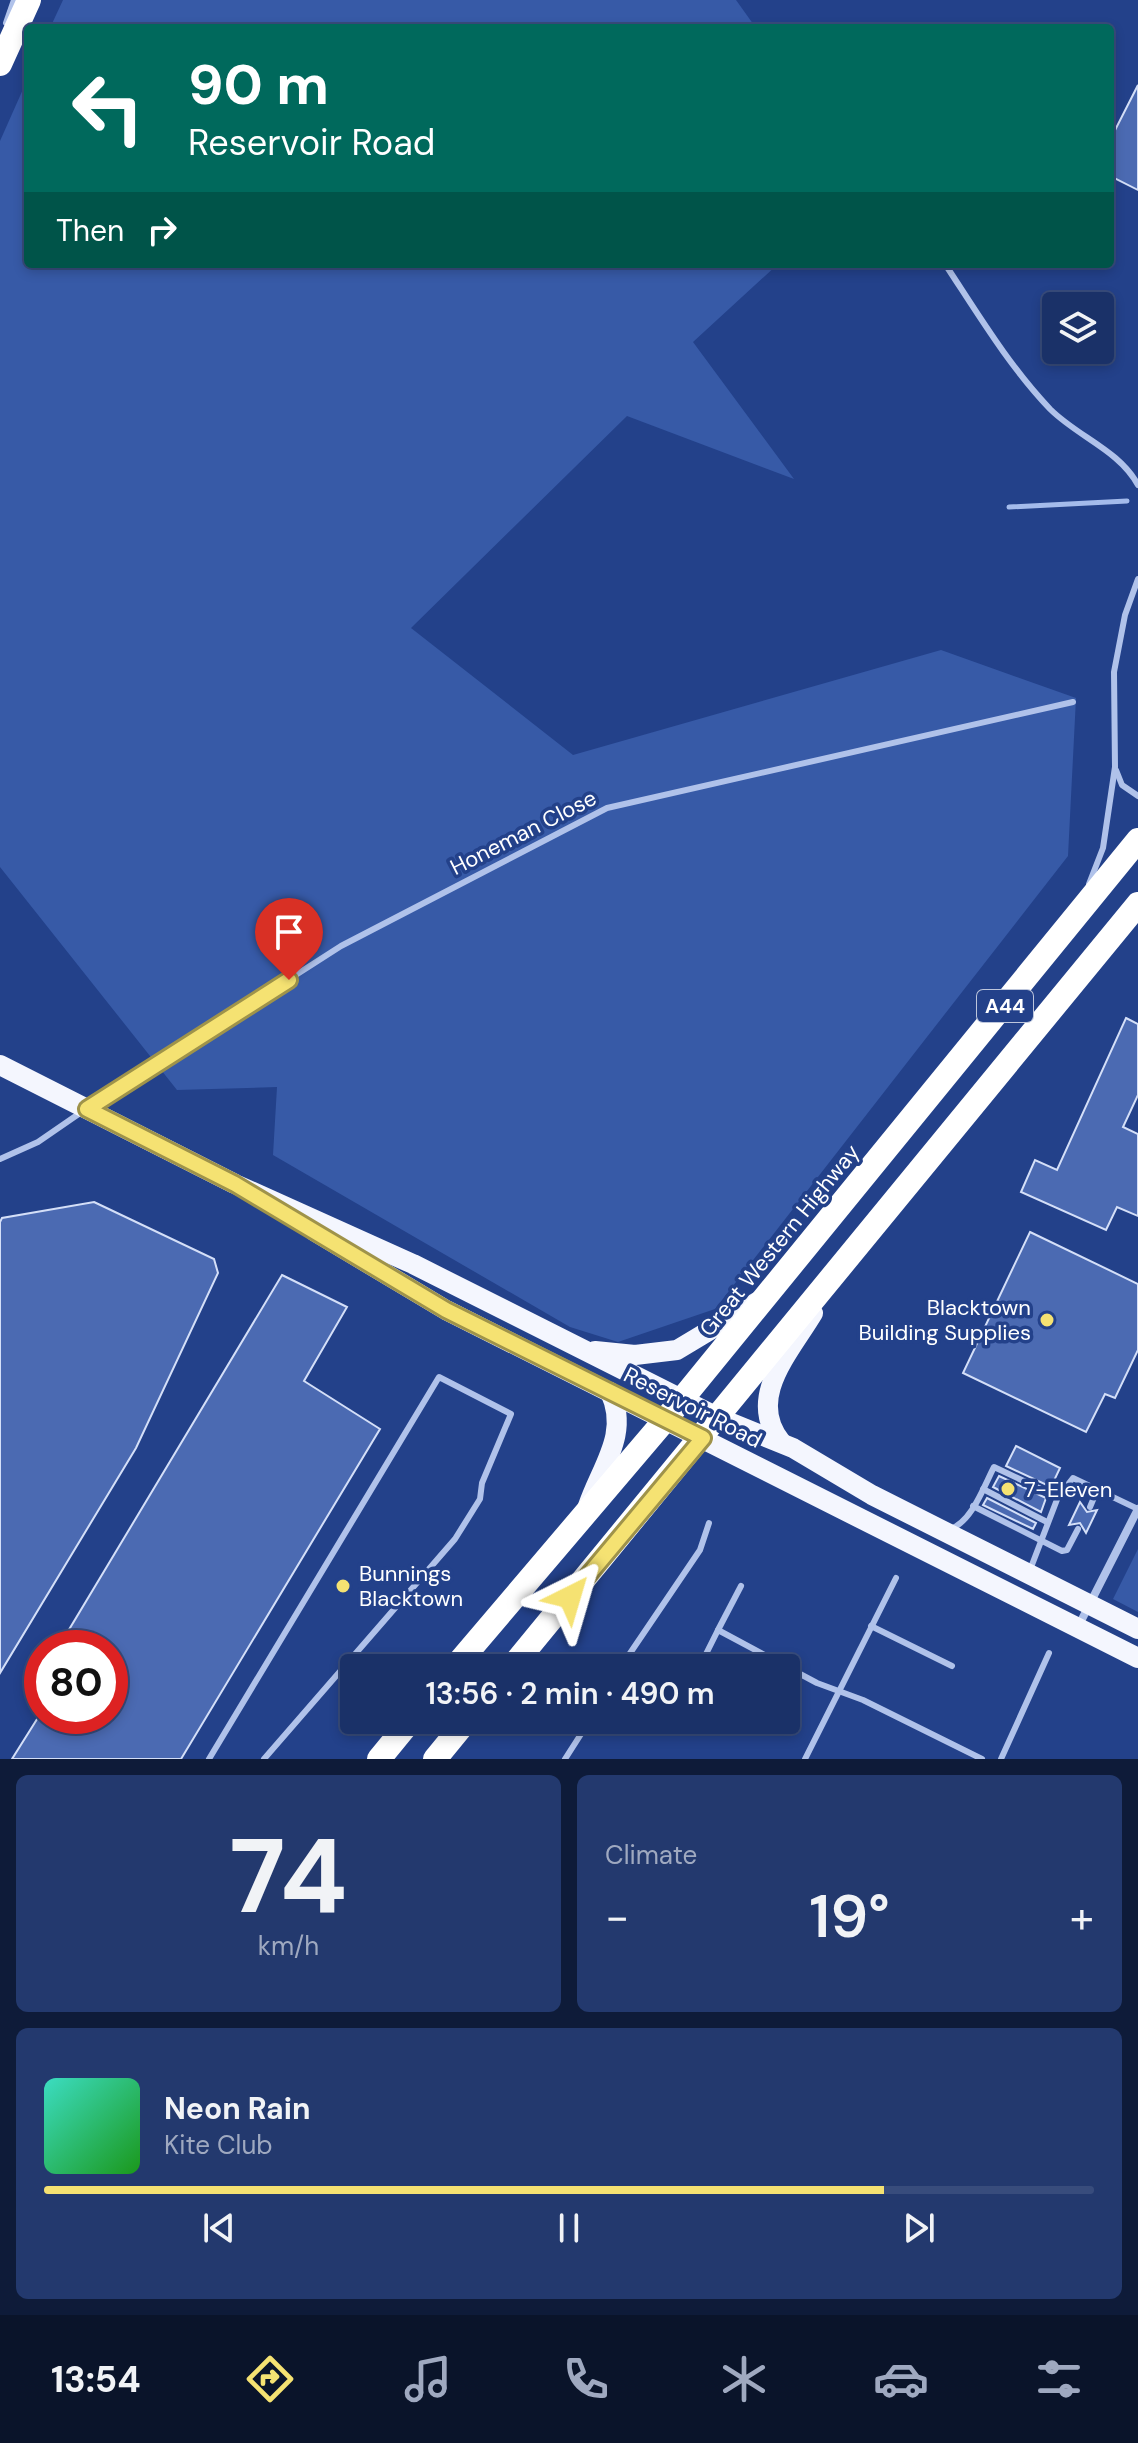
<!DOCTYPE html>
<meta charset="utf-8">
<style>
:root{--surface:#1a3168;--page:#23396e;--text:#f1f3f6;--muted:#9fa9c0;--line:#384c7c;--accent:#f5e272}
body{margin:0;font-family:"DM Sans",sans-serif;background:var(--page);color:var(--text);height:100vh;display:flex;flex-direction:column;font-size:30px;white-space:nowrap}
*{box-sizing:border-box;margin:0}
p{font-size:26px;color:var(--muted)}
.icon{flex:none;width:44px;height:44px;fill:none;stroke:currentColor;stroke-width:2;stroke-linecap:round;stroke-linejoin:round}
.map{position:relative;height:1759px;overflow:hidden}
.panel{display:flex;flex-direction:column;gap:16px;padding:16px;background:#0e1b39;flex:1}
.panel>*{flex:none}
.top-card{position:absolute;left:24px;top:24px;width:1090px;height:244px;border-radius:8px;box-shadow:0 4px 12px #0003,0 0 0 2px var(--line);background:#00695c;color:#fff;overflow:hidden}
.controls{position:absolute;left:1042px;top:292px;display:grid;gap:16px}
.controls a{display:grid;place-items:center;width:72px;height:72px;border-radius:8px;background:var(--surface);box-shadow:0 4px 12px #0003,0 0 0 2px var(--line);font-size:40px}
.speed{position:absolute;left:24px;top:1630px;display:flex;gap:16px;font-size:40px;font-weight:700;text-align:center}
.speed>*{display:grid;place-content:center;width:104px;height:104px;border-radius:50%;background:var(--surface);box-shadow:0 4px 12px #0003,0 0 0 2px var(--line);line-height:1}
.speed .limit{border:12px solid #d22;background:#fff;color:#111}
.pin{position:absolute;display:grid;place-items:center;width:68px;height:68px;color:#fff;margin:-82px -34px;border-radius:50% 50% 50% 0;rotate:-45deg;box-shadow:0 0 8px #0007}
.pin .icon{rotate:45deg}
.me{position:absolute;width:88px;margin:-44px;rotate:40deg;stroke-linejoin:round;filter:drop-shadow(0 0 6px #0008)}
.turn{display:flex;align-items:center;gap:28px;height:168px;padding:0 32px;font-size:36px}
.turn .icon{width:104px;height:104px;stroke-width:2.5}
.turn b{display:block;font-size:56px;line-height:68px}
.then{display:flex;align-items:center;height:76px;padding:0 32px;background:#0003;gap:16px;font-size:30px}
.big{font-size:60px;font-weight:600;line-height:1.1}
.panel .card{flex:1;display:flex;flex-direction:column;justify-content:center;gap:12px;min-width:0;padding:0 28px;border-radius:12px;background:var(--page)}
.panel .dial{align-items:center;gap:0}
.dial b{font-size:104px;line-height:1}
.song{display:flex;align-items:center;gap:24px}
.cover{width:96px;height:96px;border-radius:12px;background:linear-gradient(135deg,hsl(170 70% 55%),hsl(120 70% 35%))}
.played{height:8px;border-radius:4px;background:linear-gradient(90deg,var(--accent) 80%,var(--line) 80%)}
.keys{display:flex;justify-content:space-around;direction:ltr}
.heat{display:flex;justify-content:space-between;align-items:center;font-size:44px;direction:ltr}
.panel .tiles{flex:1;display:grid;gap:16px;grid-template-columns:1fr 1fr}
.card:last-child{grid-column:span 2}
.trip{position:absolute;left:340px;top:1654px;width:460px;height:80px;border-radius:8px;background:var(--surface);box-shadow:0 4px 12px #0003,0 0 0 2px var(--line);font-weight:600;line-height:80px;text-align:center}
.tab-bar{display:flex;height:128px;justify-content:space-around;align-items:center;background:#0a142a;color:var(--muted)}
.tab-bar .icon{width:56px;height:56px}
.tab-bar .current{color:var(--accent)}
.tab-bar b{font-size:36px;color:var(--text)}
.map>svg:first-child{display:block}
.green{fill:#375aa7}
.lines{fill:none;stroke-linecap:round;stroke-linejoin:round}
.stream{stroke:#a4bbeb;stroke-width:5}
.building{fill:#4b6ab2;stroke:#d4dff8;stroke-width:2}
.lane{stroke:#b0c2ea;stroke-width:6}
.street{stroke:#b0c2ea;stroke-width:8}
.primary{stroke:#f4f6fe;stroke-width:20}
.highway{stroke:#fff;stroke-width:24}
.route-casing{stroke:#9f934a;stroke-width:20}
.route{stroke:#f5e272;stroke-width:14}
.poi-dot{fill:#f5e272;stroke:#23418a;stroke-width:3}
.labels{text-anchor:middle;stroke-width:7;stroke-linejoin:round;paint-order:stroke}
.shield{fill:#23418a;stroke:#bdc6dc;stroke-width:2}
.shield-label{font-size:20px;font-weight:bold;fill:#fff}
.street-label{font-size:22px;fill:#fff;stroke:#23418a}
.poi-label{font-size:22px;fill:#fff;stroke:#23418a;text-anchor:start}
</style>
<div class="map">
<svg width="1138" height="1759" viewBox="0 0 1138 1759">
<rect width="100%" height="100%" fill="#23418a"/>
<!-- green -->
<g class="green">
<polygon points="63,0 736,0 756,28 50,28"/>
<polygon points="28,78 28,264 778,264 693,342 794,479 627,416 411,628 573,755 941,650 1076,698 1068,856 715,1309 618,1342 570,1327 273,1155 277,1087 177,1090 0,867 0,141"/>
<polygon points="1138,1549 1138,1612 1113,1599"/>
</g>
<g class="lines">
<!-- stream -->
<polyline class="stream" points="1009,507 1127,501"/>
</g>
<!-- building -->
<g class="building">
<polygon points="1138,85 1138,190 1110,176 1110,140"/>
<polygon points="1126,1018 1138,1024 1138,1095 1123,1127 1138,1134 1138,1216 1117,1207 1106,1230 1021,1192 1035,1160 1057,1170"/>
<polygon points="94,1202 214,1259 218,1273 136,1448 0,1673 0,1222 2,1218"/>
<polygon points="1030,1232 1138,1284 1138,1350 1115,1398 1105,1394 1086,1432 963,1373"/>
<polygon points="282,1275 347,1307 304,1381 380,1429 181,1759 12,1759 39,1716 110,1716 110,1648 70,1648 61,1643"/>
<polygon points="1016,1446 1060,1468 1051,1487 1006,1466"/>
<polygon points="999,1476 1046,1498 1041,1512 993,1487"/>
<polygon points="987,1498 1036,1523 1033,1529 983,1505"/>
<polygon points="1080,1502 1087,1512 1097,1510 1086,1533 1080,1523 1069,1525"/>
</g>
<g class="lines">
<!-- lane -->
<g class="lane">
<polyline points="6,23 14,0"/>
<path d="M945,264c33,50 64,102 105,145 28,28 69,41 88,76"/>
<polyline points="1116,770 1122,785 1138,796"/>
<polyline points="1089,884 1103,848 1115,767 1114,672 1125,615 1138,579"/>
<polyline points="93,1105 341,946 607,808 1073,702"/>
<polyline points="0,1159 38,1142 83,1111"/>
<polyline points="983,1489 1047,1522"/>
<polyline points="973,1506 1062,1551 1067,1550 1078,1529"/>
<polyline points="1090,1507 1098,1488"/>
<path d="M950,1529c22,-7 34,-43 44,-62l64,30"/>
<polyline points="1030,1570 1058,1497 1073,1478 1138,1509"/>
<polyline points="871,1626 952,1666"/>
<polyline points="718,1630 741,1586"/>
<polyline points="620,1668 700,1550 709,1523"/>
<polyline points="699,1668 718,1630 817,1683 863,1700 982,1759"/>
<polyline points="209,1759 439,1377 511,1414 482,1483 480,1499 455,1539 264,1759"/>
<polyline points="565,1759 590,1720"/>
<polyline points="805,1759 896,1578"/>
<polyline points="1001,1759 1049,1653"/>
</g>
<!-- street -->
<polyline class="street" points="1078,1627 1138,1509"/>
<!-- primary -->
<g class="primary">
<polyline points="0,1065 235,1184 413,1264 719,1418 793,1448 872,1495 1138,1629"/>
<polyline points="314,1231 446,1310 1138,1658"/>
<polyline points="595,1351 635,1355 677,1350 757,1302"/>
<path d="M781,1442c-35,-44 8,-89 32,-129"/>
<path d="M588,1506c13,-39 42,-72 22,-114"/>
</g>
<!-- highway -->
<g class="highway">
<polyline points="0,64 29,0"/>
<polyline points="454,1668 665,1420 1138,840"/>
<polyline points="511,1668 1138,904"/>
<polyline points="379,1759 411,1720"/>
<polyline points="435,1759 467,1720"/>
</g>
</g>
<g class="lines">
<!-- route casing -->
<g class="route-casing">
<polyline id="route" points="289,980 87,1109 235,1184 446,1310 703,1438 570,1597"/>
</g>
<!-- route -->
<use href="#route" class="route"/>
</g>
<!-- markers -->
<g class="poi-dot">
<circle cx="1047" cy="1320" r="8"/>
<circle cx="1008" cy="1489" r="8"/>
<circle cx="343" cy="1586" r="8"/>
</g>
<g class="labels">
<!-- shield labels -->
<rect class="shield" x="977" y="990" width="56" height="32" rx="6"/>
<g class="shield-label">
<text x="1005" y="1013">A44</text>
</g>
<!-- street labels -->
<g class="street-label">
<text transform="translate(523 832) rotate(-27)" y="8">Honeman Close</text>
<text transform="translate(779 1240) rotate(-51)" y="8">Great Western Highway</text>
<text transform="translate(693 1407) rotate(27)" y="8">Reservoir Road</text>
</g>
<!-- poi labels -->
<g class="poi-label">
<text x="1031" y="1315" text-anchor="end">Blacktown<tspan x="1031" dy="25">Building Supplies</tspan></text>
<text x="1024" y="1497">7-Eleven</text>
<text x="359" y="1581">Bunnings<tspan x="359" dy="25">Blacktown</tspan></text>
</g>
</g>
</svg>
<div class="controls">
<a><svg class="icon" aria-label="layers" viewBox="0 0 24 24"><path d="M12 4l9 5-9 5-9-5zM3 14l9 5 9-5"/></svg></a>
</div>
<div class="speed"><div class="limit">80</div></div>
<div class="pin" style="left:289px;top:980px;background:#d93025"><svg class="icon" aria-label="arrive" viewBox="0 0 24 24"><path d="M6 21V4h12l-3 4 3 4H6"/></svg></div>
<svg class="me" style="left:570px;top:1597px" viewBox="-20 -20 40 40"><path d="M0-17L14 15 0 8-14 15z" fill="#f5e272" stroke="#fff" stroke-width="4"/></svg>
<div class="trip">13:56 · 2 min · 490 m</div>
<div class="top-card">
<div class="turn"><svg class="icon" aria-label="left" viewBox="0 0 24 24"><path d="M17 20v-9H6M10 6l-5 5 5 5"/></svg><div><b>90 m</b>Reservoir Road</div></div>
<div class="then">Then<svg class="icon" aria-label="right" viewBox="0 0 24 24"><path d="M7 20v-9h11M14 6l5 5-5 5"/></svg></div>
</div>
</div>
<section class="panel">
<div class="tiles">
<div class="card dial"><b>74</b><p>km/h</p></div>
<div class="card"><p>Climate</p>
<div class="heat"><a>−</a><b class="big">19°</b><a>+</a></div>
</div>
<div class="card">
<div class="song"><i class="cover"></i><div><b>Neon Rain</b><p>Kite Club</p></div></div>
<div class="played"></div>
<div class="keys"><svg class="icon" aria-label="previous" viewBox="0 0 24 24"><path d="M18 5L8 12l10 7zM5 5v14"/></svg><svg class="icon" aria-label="pause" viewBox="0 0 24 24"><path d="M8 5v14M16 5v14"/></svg><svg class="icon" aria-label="next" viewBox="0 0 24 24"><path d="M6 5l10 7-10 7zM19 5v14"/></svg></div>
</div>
</div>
</section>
<nav class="tab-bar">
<b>13:54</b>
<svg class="icon current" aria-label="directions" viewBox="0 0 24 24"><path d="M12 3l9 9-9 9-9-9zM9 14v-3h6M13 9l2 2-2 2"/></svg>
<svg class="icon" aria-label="music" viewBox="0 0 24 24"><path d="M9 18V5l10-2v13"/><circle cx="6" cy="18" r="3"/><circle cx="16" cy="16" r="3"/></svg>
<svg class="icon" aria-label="phone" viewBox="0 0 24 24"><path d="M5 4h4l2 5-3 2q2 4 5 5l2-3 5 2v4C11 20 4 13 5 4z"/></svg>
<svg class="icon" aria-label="climate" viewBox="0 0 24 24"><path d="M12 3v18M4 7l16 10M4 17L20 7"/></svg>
<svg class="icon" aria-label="car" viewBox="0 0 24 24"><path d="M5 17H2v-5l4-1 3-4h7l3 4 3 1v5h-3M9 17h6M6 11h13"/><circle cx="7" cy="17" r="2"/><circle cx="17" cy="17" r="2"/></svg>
<svg class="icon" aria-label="filters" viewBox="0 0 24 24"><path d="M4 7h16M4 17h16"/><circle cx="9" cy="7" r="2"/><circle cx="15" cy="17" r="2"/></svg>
</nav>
